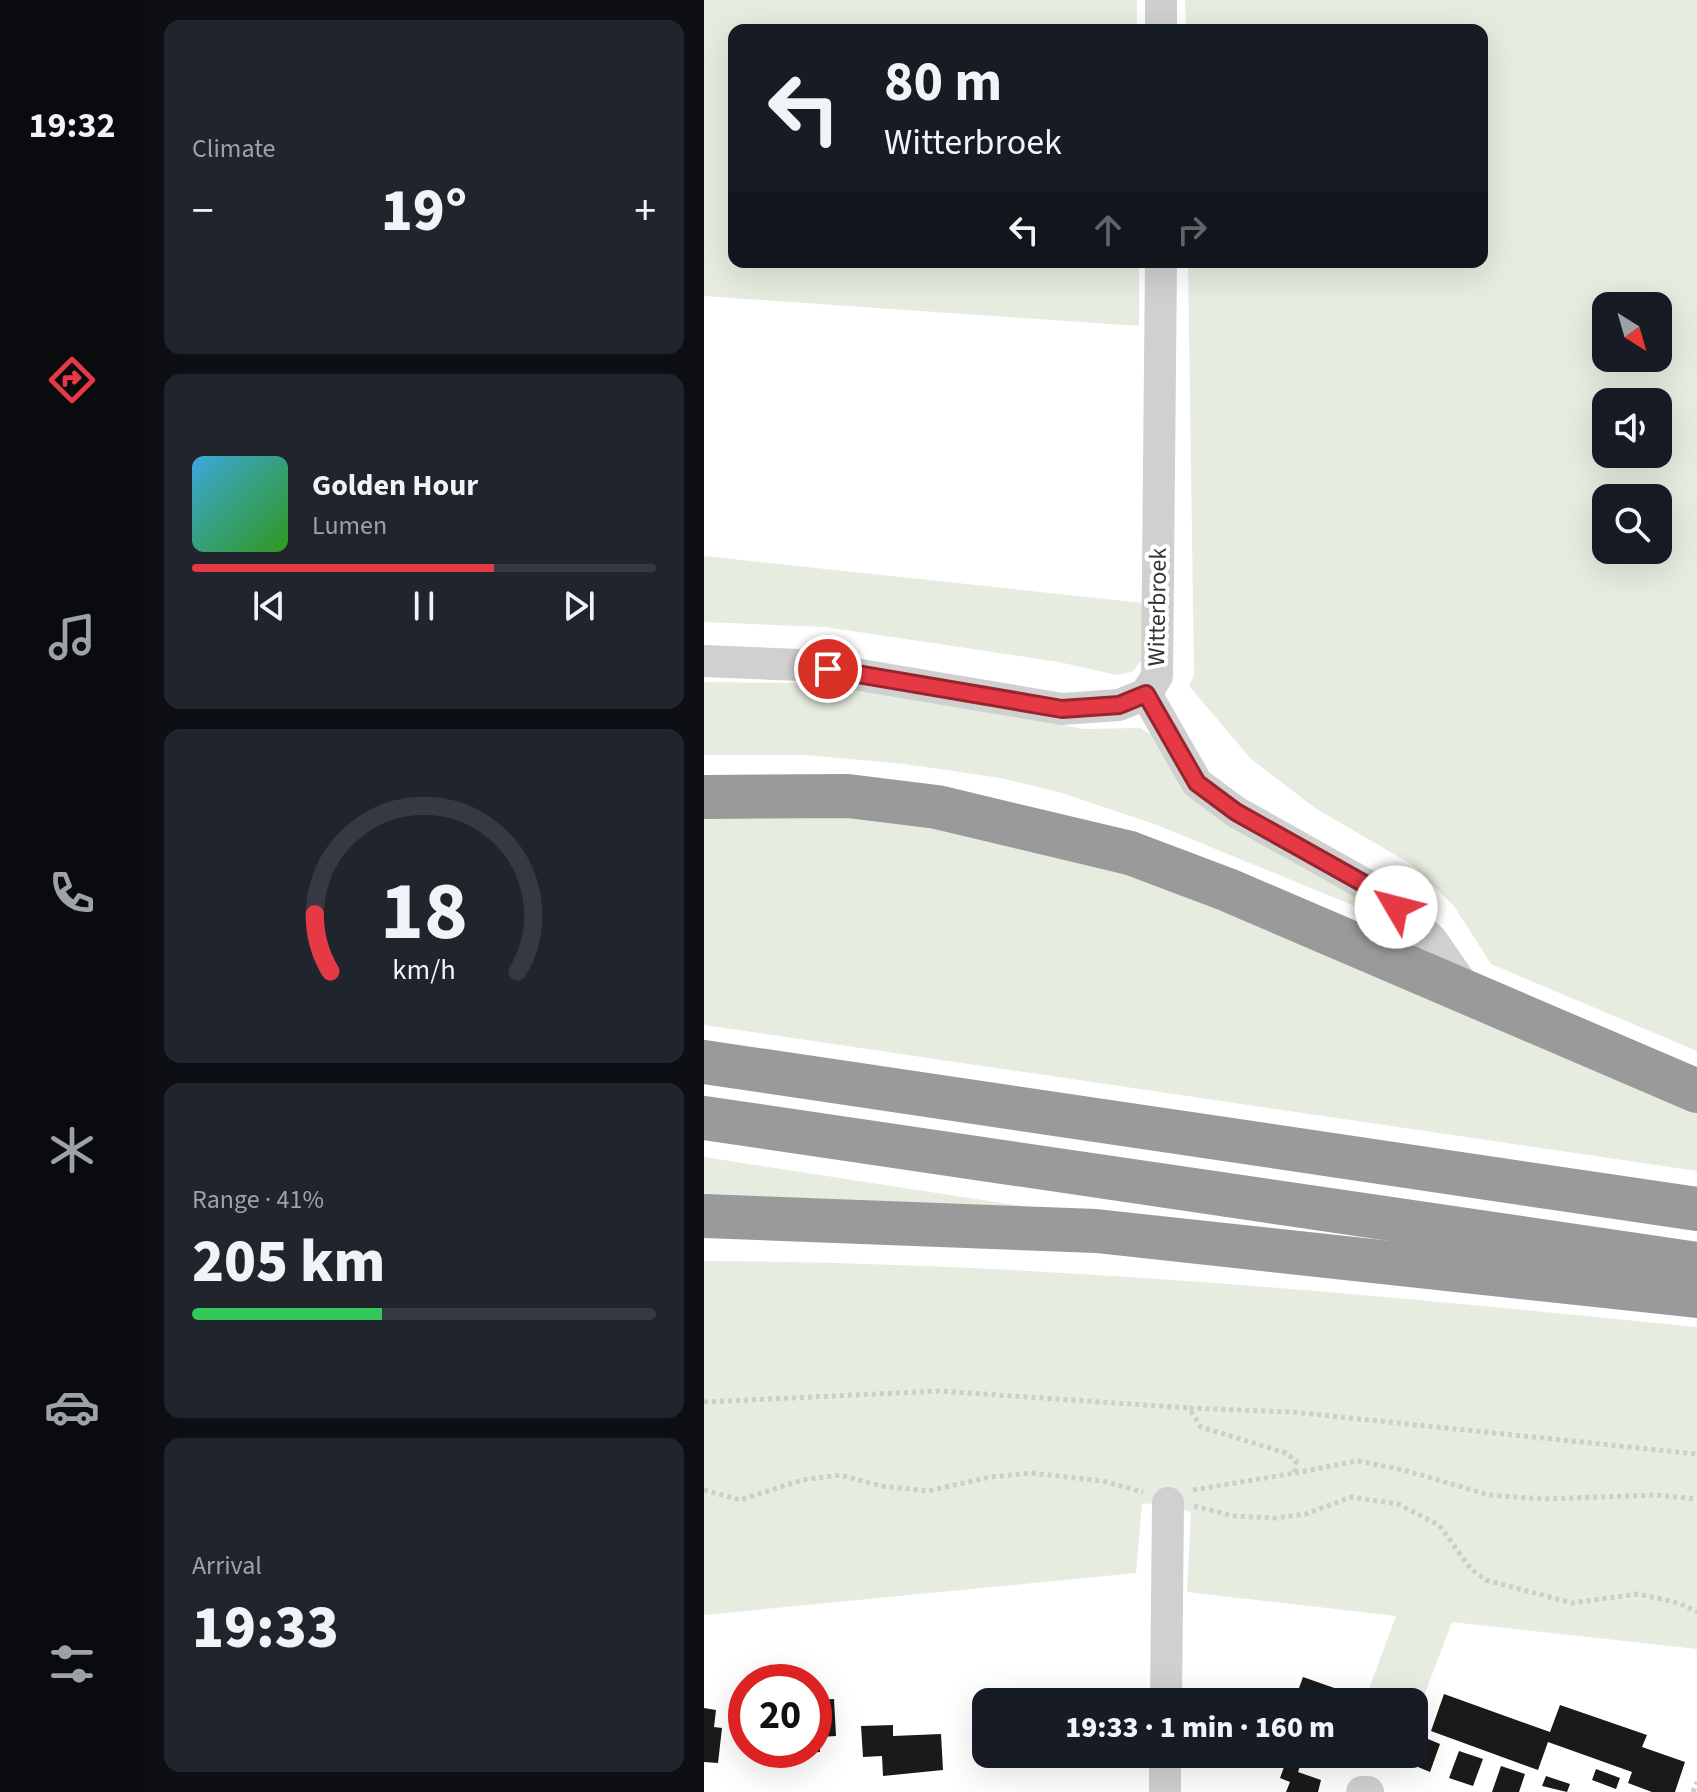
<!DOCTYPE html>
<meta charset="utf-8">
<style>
:root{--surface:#171b24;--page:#20242c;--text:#f1f3f6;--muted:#9ea1a6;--line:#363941;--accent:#e63946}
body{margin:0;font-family:"Source Sans 3",sans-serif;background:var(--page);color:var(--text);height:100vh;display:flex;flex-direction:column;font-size:30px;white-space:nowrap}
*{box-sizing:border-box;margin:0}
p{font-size:26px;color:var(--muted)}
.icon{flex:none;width:44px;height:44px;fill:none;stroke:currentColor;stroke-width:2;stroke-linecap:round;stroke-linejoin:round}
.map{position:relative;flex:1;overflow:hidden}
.sheet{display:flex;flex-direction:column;gap:20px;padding:20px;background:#0d0f14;width:560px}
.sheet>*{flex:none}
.guide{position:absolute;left:24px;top:24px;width:760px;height:244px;border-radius:16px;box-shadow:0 8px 32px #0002;background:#171b24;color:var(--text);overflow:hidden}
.needle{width:52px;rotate:143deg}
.controls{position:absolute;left:888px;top:292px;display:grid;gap:16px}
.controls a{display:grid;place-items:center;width:80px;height:80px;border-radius:16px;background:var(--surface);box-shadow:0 8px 32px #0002;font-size:40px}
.speed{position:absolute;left:24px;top:1664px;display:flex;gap:16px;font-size:40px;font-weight:700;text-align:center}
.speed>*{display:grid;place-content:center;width:104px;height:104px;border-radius:50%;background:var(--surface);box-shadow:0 8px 32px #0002;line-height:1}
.speed .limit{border:12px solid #d22;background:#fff;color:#111}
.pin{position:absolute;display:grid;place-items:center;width:68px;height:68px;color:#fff;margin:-34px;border:4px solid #fff;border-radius:50%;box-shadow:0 2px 8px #0007}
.me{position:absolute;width:88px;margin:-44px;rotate:307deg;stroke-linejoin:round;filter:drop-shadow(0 0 6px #0008)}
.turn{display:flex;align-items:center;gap:28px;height:168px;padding:0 24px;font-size:36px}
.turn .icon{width:104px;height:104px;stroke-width:2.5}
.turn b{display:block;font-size:56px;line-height:68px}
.lanes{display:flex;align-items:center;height:76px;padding:0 24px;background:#0003;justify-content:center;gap:40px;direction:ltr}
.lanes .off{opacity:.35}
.big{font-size:60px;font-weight:800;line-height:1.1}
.sheet .widget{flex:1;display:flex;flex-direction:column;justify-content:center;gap:12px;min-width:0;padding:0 28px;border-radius:16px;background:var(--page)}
.sheet .dial{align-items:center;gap:0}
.dial svg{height:208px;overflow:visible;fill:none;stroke:var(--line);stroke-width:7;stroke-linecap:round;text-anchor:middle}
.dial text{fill:var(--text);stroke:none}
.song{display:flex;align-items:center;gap:24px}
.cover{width:96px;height:96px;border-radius:12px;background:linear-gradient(135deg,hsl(200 70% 55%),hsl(110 70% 35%))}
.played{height:8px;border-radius:4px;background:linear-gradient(90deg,var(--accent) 65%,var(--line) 65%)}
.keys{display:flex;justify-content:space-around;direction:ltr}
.heat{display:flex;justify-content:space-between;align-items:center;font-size:44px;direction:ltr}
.charge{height:12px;border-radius:6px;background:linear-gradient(90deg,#34c759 41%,var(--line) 0)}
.trip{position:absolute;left:268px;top:1688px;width:456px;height:80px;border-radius:16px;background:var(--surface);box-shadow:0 8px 32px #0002;font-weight:800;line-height:80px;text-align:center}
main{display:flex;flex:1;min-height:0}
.dock{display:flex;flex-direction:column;width:144px;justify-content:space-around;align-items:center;background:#090b0e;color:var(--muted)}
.dock .icon{width:56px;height:56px}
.dock .active{color:var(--accent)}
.dock b{font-size:36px;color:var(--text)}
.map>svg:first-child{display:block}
.green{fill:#e6ecdf;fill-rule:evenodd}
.building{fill:#1a1a1a}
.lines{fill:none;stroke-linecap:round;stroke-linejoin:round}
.path{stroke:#cdcdcd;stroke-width:5;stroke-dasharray:4 4;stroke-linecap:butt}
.minor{stroke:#d0d0d0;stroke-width:32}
.highway{stroke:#9a9a9a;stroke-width:44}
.route-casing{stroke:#96252e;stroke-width:20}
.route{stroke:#e63946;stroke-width:14}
.labels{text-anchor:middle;stroke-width:8;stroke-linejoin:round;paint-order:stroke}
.street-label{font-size:24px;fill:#333;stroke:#fff}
</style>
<main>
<nav class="dock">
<b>19:32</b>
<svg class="icon active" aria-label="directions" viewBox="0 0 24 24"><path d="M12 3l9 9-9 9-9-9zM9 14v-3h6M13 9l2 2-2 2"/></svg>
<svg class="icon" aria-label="music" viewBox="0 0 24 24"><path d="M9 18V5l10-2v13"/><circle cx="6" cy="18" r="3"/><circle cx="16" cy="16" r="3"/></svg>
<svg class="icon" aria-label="phone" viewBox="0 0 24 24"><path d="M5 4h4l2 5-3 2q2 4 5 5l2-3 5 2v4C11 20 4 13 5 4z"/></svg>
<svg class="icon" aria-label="climate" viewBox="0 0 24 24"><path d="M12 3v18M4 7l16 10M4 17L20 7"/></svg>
<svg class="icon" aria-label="car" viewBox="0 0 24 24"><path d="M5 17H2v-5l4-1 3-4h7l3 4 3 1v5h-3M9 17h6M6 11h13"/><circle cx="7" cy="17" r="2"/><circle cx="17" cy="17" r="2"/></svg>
<svg class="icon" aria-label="filters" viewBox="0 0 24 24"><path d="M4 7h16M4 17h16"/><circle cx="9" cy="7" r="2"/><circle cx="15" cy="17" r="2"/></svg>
</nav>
<section class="sheet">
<div class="widget"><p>Climate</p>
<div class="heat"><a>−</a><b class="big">19°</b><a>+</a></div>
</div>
<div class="widget">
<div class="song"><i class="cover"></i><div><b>Golden Hour</b><p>Lumen</p></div></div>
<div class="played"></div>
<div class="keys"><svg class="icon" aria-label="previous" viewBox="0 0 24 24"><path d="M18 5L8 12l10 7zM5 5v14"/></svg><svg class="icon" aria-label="pause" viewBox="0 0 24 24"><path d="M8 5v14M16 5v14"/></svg><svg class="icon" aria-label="next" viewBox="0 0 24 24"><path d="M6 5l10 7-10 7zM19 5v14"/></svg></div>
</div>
<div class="widget dial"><svg viewBox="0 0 100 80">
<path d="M14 69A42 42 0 1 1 86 69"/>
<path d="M14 69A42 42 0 0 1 8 47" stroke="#e63946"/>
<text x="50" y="56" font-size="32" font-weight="700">18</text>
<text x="50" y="72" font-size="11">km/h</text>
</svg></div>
<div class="widget"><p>Range · 41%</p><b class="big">205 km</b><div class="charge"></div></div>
<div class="widget"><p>Arrival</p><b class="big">19:33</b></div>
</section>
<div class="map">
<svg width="993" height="1792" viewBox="0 0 993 1792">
<rect width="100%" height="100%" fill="#fff"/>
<!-- green -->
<g class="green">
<polygon points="0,0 433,0 433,30 30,30 30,262 435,262 435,326 0,296"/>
<path d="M481,0h512v1051l-206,-87 -37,-58 -43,-42 -96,-56 -64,-49 -62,-73 5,-11 -6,-413h294v-232h-296zM902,306h52v52h-52zM902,402h52v52h-52zM902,498h52v52h-52z"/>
<polygon points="0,556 439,603 439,659 428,672 413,675 355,662 121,627 0,622"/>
<polygon points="0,682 93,683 203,696 380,729 436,728 462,744 675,907 702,940 653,907 453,825 355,792 296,778 201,764 102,755 0,755"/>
<path d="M0,812c85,2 174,1 258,15 63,11 133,37 194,58l541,217v69l-993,-146z"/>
<polygon points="0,1157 324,1207 0,1199"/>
<path d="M0,1261c332,1 663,33 993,66v322l-245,-27 -38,100v-20h-50l32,-86 -209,-24 4,-80 -29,-9 -20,1 -6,69 -432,42z"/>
</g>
<!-- building -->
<g class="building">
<polygon points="599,1677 636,1690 632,1702 590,1702"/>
<polygon points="740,1694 846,1732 856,1705 943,1735 938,1747 981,1762 971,1792 948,1792 924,1783 928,1772 844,1742 834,1770 727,1731"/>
<polygon points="130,1699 132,1736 116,1737 116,1752 84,1754 84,1750 110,1750 110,1700"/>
<polygon points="0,1708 12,1710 10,1727 18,1728 14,1763 0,1762"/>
<polygon points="189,1725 189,1736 237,1734 239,1770 179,1776 178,1756 159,1757 157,1726"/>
<polygon points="724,1739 736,1744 726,1772 714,1767"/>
<polygon points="755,1751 779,1759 769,1786 745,1778"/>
<polygon points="313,1754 336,1754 337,1758 314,1759"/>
<polygon points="559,1754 600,1754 594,1772 617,1780 614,1792 582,1792 586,1782 576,1778 580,1767 557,1759"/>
<polygon points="797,1766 821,1774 815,1792 788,1792"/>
<polygon points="892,1769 916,1778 912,1789 888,1780"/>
<polygon points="842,1776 866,1784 863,1792 838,1786"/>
</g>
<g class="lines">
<!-- path -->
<g class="path">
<polyline points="0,1402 235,1391 485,1408"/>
<polyline points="591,1473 654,1461 700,1470 785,1495 839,1499 952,1495 993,1499"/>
<polyline points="0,1490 36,1500 98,1480 136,1475 177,1486 224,1491 286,1477 327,1473 399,1481 439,1492"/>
<polyline points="489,1490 591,1473 592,1461 582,1453 497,1427 485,1408 588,1412 993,1454"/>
<polyline points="490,1506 530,1516 572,1518 602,1514 647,1497 694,1504 735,1525 767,1569 782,1580 868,1603 934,1594 975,1603 993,1612"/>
<polyline points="989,1792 993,1782"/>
</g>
<!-- minor -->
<g class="minor">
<polyline points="457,0 457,30"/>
<polyline points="0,661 97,665 358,709 415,705 442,694 453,676 457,262"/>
<polyline points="442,694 493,783 532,812 675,892 727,939 763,991"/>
<polyline points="462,1702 464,1503"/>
<polyline points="461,1792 461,1754"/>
<polyline points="658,1792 664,1792"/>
</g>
<!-- highway -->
<g class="highway">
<polyline points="0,797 144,796 233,807 426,853 524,890 993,1091"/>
<polyline points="0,1062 993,1209"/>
<polyline points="0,1118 993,1264"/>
<polyline points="0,1216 392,1231 993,1296"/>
</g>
</g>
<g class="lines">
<!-- route casing -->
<g class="route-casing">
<polyline id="route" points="124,669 358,709 415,705 442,694 493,783 532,812 675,892 692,907"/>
</g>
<!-- route -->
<use href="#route" class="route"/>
</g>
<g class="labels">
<!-- street labels -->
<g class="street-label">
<text transform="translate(453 607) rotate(-89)" y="8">Witterbroek</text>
</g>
</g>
</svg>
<div class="controls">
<a><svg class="needle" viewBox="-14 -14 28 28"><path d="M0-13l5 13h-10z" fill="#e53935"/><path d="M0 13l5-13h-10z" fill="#9ea1a6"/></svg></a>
<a><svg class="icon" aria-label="sound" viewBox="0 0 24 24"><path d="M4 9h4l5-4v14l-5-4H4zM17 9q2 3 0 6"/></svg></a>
<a><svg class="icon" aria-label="search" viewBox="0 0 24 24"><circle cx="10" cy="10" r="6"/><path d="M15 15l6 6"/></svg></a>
</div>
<div class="speed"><div class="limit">20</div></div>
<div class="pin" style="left:124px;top:669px;background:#d93025"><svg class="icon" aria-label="arrive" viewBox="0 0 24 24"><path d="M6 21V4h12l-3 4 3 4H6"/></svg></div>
<svg class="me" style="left:692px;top:907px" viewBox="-20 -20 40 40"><circle r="19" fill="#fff"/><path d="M0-13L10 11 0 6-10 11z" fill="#e63946"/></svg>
<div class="trip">19:33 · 1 min · 160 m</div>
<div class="guide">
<div class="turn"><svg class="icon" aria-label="left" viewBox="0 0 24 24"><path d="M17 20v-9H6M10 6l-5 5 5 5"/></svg><div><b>80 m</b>Witterbroek</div></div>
<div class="lanes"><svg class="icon" aria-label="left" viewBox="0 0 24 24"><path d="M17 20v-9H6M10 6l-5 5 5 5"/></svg><svg class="icon off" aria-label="ahead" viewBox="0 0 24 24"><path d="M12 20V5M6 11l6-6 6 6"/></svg><svg class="icon off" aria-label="right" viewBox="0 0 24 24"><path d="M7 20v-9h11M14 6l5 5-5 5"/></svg></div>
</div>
</div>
</main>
